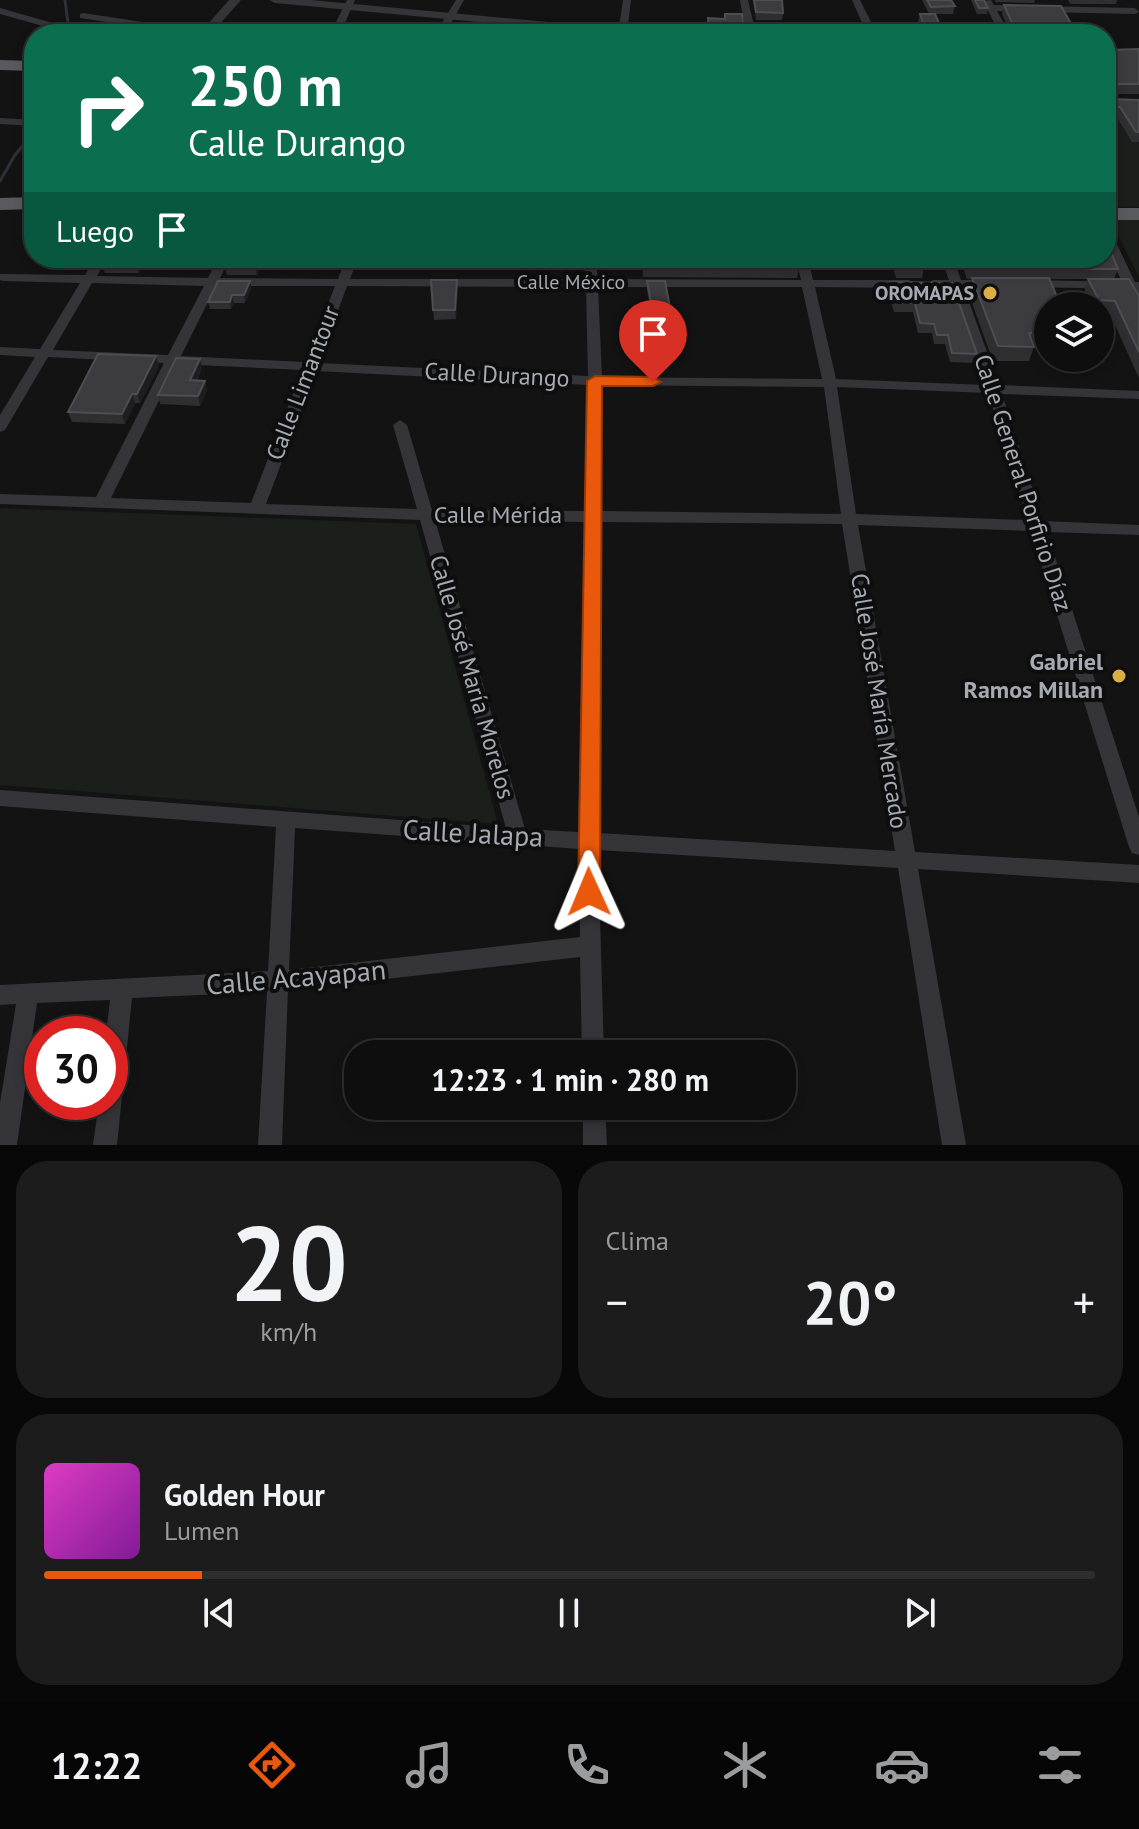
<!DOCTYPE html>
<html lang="es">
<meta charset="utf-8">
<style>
:root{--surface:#0e0e0f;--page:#1c1c1d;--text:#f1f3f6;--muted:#9b9c9e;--line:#2e2e2f;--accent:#ea580c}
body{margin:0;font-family:"PT Sans",sans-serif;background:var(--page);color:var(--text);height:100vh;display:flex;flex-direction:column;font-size:30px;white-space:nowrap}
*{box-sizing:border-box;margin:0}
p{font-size:26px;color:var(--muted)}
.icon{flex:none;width:44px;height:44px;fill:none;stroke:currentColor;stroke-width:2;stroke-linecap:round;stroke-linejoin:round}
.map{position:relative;height:1145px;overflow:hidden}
.drawer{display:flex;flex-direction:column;gap:16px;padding:16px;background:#080808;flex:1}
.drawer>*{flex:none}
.hud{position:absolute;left:24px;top:24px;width:1092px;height:244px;border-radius:32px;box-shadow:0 4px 12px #0003,0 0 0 2px var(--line);background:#0b6e4f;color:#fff;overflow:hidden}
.buttons{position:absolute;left:1034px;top:292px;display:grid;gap:16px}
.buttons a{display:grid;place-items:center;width:80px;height:80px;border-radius:50%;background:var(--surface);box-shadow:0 4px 12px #0003,0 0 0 2px var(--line);font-size:40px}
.speed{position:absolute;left:24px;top:1016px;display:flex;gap:16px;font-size:40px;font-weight:700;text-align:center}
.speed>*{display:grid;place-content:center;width:104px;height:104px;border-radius:50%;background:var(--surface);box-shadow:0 4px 12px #0003,0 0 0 2px var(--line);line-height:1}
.speed .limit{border:12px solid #d22;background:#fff;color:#111}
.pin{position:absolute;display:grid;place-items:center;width:68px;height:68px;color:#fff;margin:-82px -34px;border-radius:50% 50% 50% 0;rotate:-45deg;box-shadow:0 0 8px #0007}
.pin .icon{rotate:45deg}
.me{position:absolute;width:88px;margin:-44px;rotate:359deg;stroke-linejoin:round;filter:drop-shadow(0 0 6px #0008)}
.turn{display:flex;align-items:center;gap:28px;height:168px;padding:0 32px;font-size:36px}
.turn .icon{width:104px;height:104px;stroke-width:2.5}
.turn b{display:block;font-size:56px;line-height:68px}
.then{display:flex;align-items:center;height:76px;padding:0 32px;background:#0003;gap:16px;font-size:30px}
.big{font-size:60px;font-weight:700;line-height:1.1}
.drawer .widget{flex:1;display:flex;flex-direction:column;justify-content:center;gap:12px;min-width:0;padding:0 28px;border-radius:32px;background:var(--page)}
.drawer .dial{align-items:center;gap:0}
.dial b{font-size:104px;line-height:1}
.song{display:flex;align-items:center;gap:24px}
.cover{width:96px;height:96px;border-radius:12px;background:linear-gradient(135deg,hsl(310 70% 55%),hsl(290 70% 35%))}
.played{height:8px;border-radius:4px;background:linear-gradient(90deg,var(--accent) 15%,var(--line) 15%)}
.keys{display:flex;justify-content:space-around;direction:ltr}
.heat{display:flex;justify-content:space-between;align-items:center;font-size:44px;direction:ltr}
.drawer .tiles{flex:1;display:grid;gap:16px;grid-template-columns:1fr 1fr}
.widget:last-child{grid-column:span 2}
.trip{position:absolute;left:344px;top:1040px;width:452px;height:80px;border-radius:32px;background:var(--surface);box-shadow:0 4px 12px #0003,0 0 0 2px var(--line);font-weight:700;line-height:80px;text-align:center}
.tab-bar{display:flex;height:128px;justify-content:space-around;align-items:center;background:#060606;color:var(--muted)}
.tab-bar .icon{width:56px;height:56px}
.tab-bar .current{color:var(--accent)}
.tab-bar b{font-size:36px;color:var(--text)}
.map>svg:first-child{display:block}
.green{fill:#1a1f1b}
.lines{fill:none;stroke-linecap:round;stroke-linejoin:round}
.stream{stroke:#2b3137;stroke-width:3}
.minor{fill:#353539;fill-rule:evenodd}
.tertiary{fill:#353539;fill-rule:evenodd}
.trunk{fill:#595a60;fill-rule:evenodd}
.wall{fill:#2f2f32}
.shaded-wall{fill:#1e1e20}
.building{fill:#3c3c40;stroke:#4c4e52;stroke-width:2}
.route{fill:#ea580c;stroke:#983908;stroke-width:2}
.poi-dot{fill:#dbad45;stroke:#0e0e0f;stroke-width:3}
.labels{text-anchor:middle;stroke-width:8;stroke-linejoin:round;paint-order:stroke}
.far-street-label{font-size:20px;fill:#a6aab3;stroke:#0e0e0f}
.far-poi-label{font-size:20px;font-weight:bold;fill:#a6aab3;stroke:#0e0e0f;text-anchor:end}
.street-label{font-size:24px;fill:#a6aab3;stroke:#0e0e0f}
.poi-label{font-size:24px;font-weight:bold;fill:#a6aab3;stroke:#0e0e0f;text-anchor:end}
.near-street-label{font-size:28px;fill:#a6aab3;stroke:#0e0e0f}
</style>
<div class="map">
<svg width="1139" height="1145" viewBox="0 0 1139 1145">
<rect width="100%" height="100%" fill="#131314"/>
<!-- green -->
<g class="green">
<polygon points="1106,116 1123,117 1132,142 1139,142 1139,207 1110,206 1106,198"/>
<polygon points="1109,218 1139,219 1139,277"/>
<polygon points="0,508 416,524 498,824 0,785"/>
</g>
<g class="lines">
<!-- stream -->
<g class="stream">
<polyline points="65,0 68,23 79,34"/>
<polyline points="0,181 15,155 34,132"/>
</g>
<!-- minor -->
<g class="minor">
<polygon points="347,0 355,0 340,34 330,34"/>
<polygon points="456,0 464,0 445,34 435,34"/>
<polygon points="623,0 631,0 627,34 618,33"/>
<polygon points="740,0 748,0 756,34 746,34"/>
<polygon points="852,0 860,0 877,34 867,34"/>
<polygon points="991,0 994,5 1135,8 1139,12 1135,14 997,11 1010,34 1000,34 983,1"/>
<polygon points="0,8 56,24 68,34 57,34 50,28 0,14"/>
<polygon points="83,13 203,31 208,34 185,34 80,18 80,14"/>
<polygon points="0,118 34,120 34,126 0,124"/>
<polygon points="1106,230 1112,234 1135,282 1139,282 1139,309 1135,308 1126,289 1029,287 1027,284 1033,280 1122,282 1106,247"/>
<path d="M95,258h12l-10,18 111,2 10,-20h12l-10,20 118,1 8,-21h12l-8,21h236l-3,-21h12l3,21 203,1 -5,-22h12l5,22h96l6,4 -6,4 -94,-1 21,92 149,6 -34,-97h-18l-6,-4 6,-4h16l-8,-22h12l8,22h28l6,4 -6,4h-25l35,97 140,6v8l-137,-5 41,127 96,4v10l-92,-3 92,285v38l-7,-2 -3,-6 -98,-316 -173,-6 57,327 224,13v18l-221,-14 48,276h-24l-44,-277 -300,-18 6,204h-22l-2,-97 -292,33 -6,155h-24l9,-153 -135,6 -15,147h-24l6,-43h11v-68h-4l4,-34 -73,3 -20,142h-17v-42l16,-99 -16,1v-20l268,-14 8,-144 -276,-21v-16l506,38 -86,-308 -420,-16v-10l96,3 68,-134 -116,-6 -43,73 -5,2v-17l35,-58 -35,-2v-8l40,2 40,-66 -77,-2 -3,-1v-6l85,1zM92,283l112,3 -36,69 -115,-5zM216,286h119l-30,76 -124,-6zM347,286l239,1 2,89 -269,-13zM598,287h204l20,92 -220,-2zM177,364l125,6 -51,133 -140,-5zM316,371l272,14 -3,126 -153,-1 -25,-85 -7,-5 -7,5 24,84 -151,-5zM602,385l222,2 17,127 -240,-3zM837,387l151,6 40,127 -172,-6zM435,520l150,2 -7,310 -53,-3zM601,522l241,2 53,327 -297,-18zM295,828l284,21 1,88 -291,33z"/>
<polygon points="583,1106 605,1106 607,1145 583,1145"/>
</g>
<!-- tertiary -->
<g class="tertiary">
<polygon points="229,0 241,0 211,34 199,34"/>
<polygon points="269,0 311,0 644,31 650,34 607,34 275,3"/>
</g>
<!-- trunk -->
<g class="trunk">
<polygon points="0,60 34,61 34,71 0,70"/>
<polygon points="34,197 34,209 0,210 0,198"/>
<rect x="1106" y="208" width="33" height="12"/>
</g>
</g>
<!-- wall -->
<g class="wall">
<polygon points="753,0 782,0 783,13 782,20 756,20"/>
<polygon points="922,0 951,0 955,6 953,14 935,14 944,34 923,34 918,22 920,14 929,14"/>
<polygon points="971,0 984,0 988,8 987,14 977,14"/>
<polygon points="994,0 1035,0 1034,3 996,2"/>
<polygon points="1068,0 1117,0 1116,4 1070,4"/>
<polygon points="1004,5 1077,34 1011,34 1002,14"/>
<polygon points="1106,47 1109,50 1139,49 1139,94 1106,94 1106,96 1109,99 1139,100 1139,142 1132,142 1117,117 1106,116"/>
<polygon points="107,258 147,258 139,273 105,273 103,266"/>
<polygon points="606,258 796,258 799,268 797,278 643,277 642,261 607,262"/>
<polygon points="890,258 920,258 924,268 922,278 896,278"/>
<polygon points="960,258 1106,258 1118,269 1114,279 1050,279 1048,348 1034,347 1029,361 993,361 968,292 972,279 967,279"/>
<polygon points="264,260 257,275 227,275 224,266"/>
<polygon points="1088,279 1139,296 1139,378 1110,314 1100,314 1100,306 1090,306 1084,293"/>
<polygon points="431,280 457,280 458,289 456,319 434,320"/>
<polygon points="250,281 251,289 245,303 234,303 231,309 210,309 208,302"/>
<polygon points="647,281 673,324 672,334 654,334 647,290"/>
<polygon points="890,282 977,354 974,363 950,362 945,344 934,344 932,333 918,333 913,312 894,312 888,292"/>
<polygon points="159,366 140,403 135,403 125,424 72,422 68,412"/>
<polygon points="202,368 197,381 205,381 207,390 200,406 160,404 158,395"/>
</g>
<!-- shaded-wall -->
<g class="shaded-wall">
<polygon points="141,258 147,258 139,273 137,266"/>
<polygon points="259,258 263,258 264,260 257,275 255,266"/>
<polygon points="457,280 458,289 456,319 455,310"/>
<polygon points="250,281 251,289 245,303 244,295"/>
<polygon points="232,295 234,303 231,309 230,302"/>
<polygon points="156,356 159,366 140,403 137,394"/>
<polygon points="200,359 202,368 192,390 190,380"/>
<polygon points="205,381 207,390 200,406 198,396"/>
<polygon points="132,394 135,403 125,424 122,414"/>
</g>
<!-- building -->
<g class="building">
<polygon points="754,0 782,0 783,13 756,12"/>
<polygon points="927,0 951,0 955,6 931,7"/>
<polygon points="975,0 984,0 988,8 979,8"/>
<polygon points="1004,5 1061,6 1077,34 1017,34"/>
<polygon points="725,14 742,14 744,34 709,34 708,18 725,19"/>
<polygon points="920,14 935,14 944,34 927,34"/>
<polygon points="1106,47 1109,50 1139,49 1139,84 1107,84 1106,96 1109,99 1139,100 1139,132 1136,132 1120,107 1106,107"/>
<polygon points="1106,241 1118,269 970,269 966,258 1106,258"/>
<polygon points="107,258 141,258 137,266 103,266"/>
<polygon points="228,258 259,258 255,266 224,266"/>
<polygon points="643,258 796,258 799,268 643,267"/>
<polygon points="895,258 920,258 924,268 898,268"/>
<polygon points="972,278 1049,278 1061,306 1048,306 1048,333 1029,333 1034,347 998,346"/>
<polygon points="1088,279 1129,279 1139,296 1139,352 1115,301 1099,300"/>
<polygon points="431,280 457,280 455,310 433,310"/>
<polygon points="218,281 250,281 244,295 232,295 230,302 208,302"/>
<polygon points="647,281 665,281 673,324 655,325"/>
<polygon points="890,282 952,283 977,354 952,353 948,335 937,335 934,324 920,323 915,303 896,303"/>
<polygon points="98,354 156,356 137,394 132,394 122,414 68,412"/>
<polygon points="176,358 200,359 190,380 205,381 198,396 158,395"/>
</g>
<!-- route -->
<polygon class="route" points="595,376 653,377 661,382 653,386 602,386 600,892 597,900 589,903 581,900 578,892 587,381"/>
<!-- markers -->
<g class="poi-dot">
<circle cx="990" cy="293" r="8"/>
<circle cx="1119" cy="676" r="8"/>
</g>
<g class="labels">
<!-- far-street labels -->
<g class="far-street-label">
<text x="571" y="289">Calle México</text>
</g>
<!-- far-poi labels -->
<g class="far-poi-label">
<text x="974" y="300">OROMAPAS</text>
</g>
<!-- street labels -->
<g class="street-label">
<text transform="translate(497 375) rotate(3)" y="8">Calle Durango</text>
<text transform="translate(303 383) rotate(-69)" y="8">Calle Limantour</text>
<text transform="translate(1023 483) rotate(72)" y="8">Calle General Porfirio Díaz</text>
<text x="498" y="523">Calle Mérida</text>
<text transform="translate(472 677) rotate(74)" y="8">Calle José María Morelos</text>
<text transform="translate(879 701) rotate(81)" y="8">Calle José María Mercado</text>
</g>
<!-- poi labels -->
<g class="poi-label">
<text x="1103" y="670">Gabriel<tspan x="1103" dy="28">Ramos Millan</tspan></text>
</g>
<!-- near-street labels -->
<g class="near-street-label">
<text transform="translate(473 833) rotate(3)" y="10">Calle Jalapa</text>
<text transform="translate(296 977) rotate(-5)" y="10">Calle Acayapan</text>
</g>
</g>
</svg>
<div class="buttons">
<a><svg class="icon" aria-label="layers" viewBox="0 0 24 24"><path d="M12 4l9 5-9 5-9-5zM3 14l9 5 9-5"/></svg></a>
</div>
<div class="speed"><div class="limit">30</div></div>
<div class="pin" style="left:653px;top:382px;background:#d93025"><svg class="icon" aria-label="arrive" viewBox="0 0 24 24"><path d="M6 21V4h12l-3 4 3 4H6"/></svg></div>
<svg class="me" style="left:589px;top:892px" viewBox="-20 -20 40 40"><path d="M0-17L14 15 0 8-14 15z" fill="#ea580c" stroke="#fff" stroke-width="4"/></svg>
<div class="trip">12:23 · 1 min · 280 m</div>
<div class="hud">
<div class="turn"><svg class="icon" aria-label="right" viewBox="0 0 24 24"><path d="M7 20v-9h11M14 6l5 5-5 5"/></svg><div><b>250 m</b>Calle Durango</div></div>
<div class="then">Luego<svg class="icon" aria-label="arrive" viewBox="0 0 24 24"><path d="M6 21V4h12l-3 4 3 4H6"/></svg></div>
</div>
</div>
<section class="drawer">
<div class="tiles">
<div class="widget dial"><b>20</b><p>km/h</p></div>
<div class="widget"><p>Clima</p>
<div class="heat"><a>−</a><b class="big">20°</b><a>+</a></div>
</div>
<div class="widget">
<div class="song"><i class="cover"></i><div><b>Golden Hour</b><p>Lumen</p></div></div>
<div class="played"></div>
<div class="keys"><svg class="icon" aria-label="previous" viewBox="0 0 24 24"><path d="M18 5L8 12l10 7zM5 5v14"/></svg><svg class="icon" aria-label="pause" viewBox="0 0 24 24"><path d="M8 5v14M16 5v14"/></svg><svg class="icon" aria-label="next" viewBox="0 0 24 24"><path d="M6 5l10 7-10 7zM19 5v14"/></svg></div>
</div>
</div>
</section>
<nav class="tab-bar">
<b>12:22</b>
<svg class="icon current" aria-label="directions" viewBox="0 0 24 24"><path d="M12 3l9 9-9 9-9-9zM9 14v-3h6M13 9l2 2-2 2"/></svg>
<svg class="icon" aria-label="music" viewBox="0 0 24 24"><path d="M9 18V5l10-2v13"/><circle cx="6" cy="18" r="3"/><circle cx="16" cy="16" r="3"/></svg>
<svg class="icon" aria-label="phone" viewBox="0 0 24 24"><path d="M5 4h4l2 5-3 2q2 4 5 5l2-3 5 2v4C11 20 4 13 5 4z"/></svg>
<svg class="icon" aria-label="climate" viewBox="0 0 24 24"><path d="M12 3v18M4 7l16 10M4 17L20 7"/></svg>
<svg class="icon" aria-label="car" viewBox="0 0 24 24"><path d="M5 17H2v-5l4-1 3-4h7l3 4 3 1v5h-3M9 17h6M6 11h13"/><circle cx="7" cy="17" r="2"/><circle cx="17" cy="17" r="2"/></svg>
<svg class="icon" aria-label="filters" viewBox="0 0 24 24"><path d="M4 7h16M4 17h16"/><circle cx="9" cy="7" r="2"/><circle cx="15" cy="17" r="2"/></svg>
</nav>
